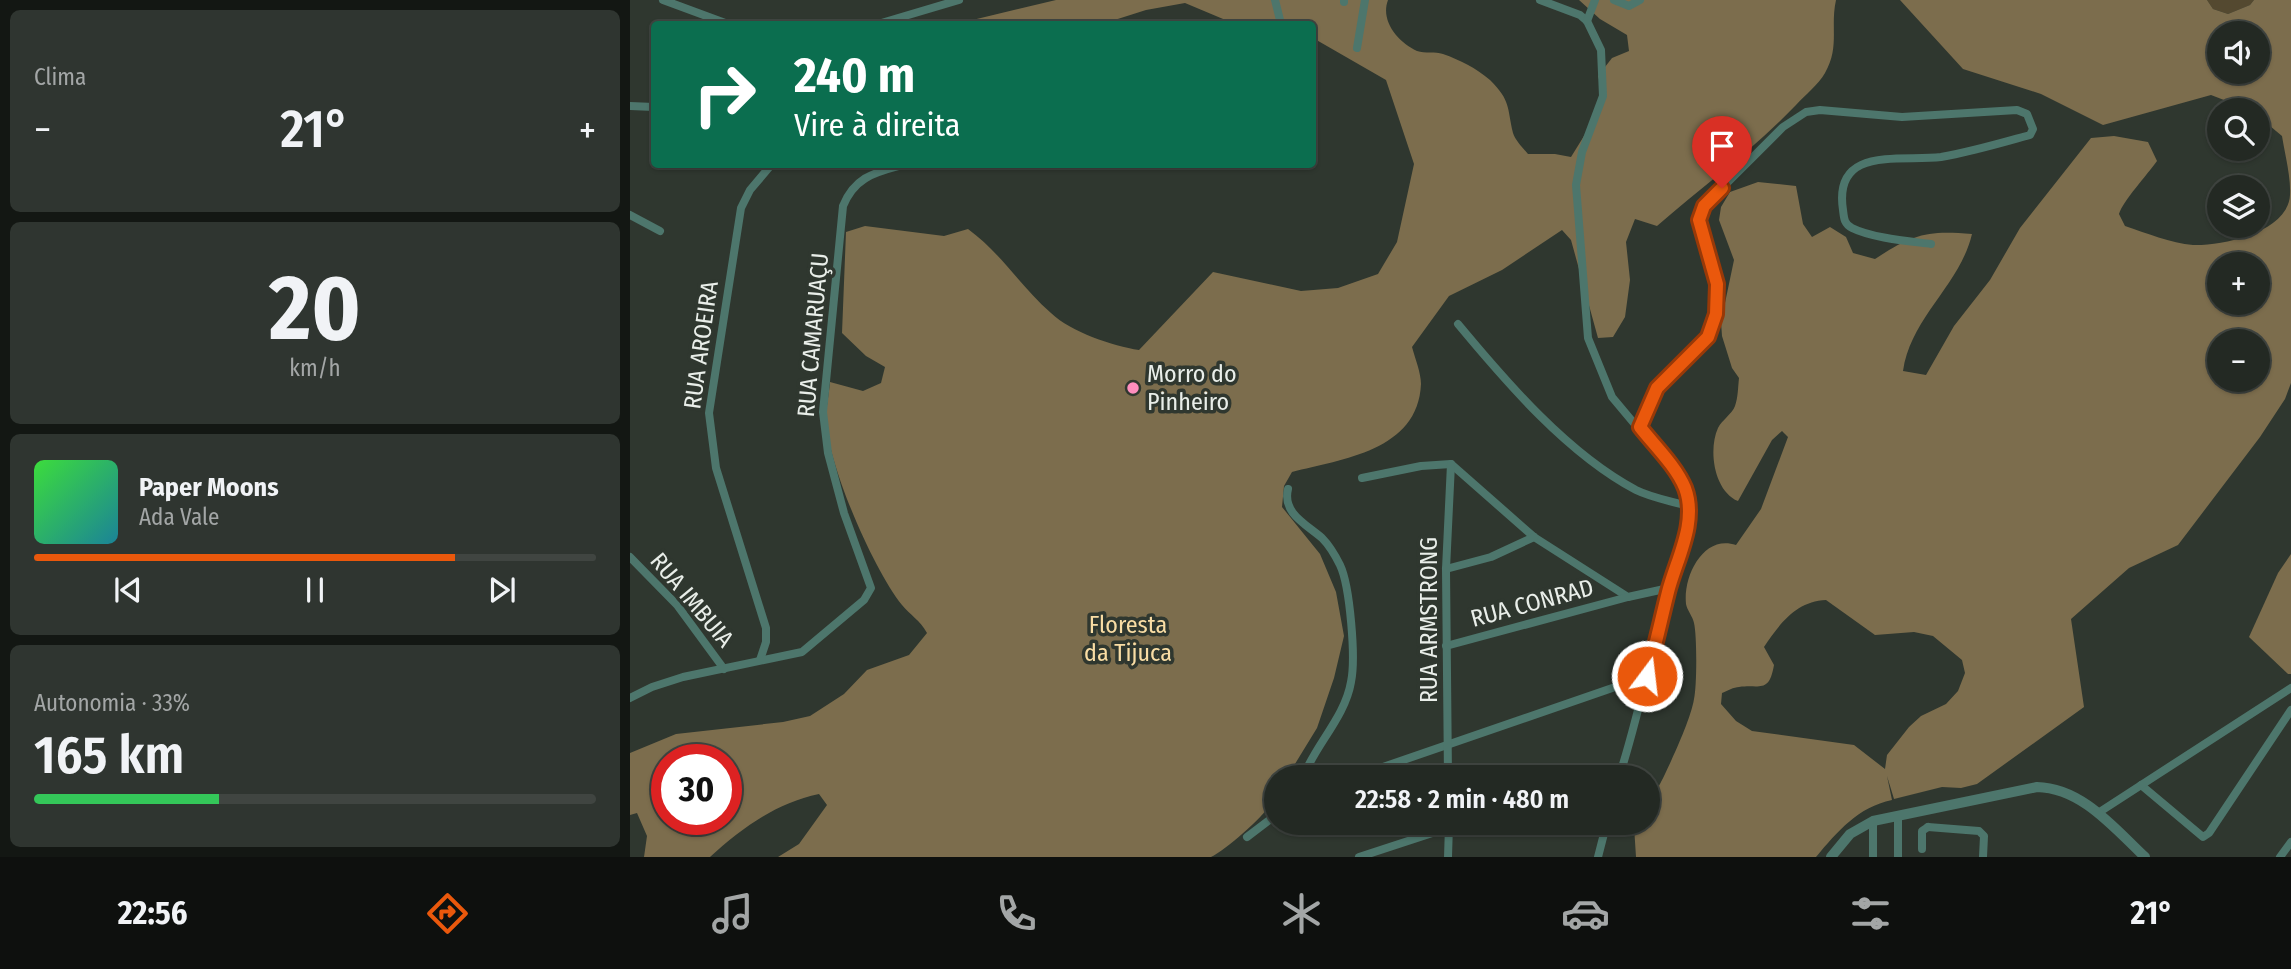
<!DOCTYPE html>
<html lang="pt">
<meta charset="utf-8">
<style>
:root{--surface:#232923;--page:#2f3530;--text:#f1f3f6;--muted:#a3a6a6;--line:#404541;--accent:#ea580c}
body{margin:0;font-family:"Fira Sans Condensed",sans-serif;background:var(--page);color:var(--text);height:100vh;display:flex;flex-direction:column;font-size:26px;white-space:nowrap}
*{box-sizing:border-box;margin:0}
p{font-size:23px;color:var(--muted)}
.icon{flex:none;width:38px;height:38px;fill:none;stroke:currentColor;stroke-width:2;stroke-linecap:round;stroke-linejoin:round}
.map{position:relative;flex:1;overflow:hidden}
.sheet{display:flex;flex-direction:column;gap:10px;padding:10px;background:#131713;width:630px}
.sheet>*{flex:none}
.banner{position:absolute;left:21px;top:21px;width:665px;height:147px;border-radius:7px;box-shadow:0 2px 5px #0004,0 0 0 2px var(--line);background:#0b6e4f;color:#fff;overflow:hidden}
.fabs{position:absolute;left:1577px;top:21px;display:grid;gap:14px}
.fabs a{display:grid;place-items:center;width:63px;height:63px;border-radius:50%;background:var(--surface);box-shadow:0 2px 5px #0004,0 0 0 2px var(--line);font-size:35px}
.speed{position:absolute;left:21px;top:744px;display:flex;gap:14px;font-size:35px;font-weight:700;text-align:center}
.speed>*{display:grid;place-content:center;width:91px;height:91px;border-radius:50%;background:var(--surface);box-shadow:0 2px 5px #0004,0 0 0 2px var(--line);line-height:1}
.speed .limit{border:10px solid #d22;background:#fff;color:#111}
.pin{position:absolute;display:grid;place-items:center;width:60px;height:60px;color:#fff;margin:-72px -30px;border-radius:50% 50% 50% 0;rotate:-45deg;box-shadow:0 0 7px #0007}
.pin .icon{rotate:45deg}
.me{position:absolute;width:77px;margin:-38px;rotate:15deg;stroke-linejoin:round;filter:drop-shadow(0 0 5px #0008)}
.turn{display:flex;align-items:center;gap:24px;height:147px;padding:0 28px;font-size:32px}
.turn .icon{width:91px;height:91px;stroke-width:2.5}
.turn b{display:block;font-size:49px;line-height:60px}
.big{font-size:52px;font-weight:600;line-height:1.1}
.sheet .card{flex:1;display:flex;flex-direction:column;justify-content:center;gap:10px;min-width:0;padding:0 24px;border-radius:10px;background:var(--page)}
.sheet .dial{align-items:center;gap:0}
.dial b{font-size:91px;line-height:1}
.song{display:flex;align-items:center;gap:21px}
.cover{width:84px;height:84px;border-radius:10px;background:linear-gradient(135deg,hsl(120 70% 55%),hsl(190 70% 35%))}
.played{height:7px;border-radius:4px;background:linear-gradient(90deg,var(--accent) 75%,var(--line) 75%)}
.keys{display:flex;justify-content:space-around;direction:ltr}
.heat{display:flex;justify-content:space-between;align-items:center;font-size:38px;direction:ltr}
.charge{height:10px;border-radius:5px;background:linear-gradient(90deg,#34c759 33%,var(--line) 0)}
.trip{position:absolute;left:634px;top:765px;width:396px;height:70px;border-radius:35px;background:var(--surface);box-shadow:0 2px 5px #0004,0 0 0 2px var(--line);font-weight:600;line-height:70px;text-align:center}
.dock{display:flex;height:112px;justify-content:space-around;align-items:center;background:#0e100e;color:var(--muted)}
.dock .icon{width:49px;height:49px}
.dock .selected{color:var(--accent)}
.dock b{font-size:32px;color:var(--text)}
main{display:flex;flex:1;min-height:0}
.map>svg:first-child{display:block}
.green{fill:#544930}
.forest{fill:#7c6d4d;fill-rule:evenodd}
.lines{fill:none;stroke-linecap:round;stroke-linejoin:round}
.minor{stroke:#4d766c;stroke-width:8}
.tertiary{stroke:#4d766c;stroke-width:10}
.route-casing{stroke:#983908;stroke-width:18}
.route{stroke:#ea580c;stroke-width:12}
.poi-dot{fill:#fe8ebd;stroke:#2f372f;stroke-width:2.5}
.labels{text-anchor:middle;stroke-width:7;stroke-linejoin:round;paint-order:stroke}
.street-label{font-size:24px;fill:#e9eee9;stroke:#2f372f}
.poi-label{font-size:24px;fill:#e9eee9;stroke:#2f372f;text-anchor:start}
.park-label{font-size:24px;fill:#f9dda4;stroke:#2f372f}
</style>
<main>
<section class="sheet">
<div class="card"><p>Clima</p>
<div class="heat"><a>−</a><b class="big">21°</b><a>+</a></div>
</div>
<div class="card dial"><b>20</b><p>km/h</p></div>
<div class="card">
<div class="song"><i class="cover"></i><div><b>Paper Moons</b><p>Ada Vale</p></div></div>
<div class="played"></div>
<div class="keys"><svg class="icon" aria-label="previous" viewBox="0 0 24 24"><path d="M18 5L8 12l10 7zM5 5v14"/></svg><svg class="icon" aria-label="pause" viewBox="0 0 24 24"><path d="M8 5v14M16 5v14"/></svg><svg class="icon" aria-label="next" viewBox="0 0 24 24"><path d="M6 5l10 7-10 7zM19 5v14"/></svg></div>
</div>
<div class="card"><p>Autonomia · 33%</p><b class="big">165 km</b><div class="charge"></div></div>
</section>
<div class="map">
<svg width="1661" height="857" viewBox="0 0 1661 857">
<rect width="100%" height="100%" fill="#2f372f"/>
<!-- green -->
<polygon class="green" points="1577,0 1624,0 1620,5 1598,14 1583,9"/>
<!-- forest -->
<g class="forest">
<path d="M426,0h332c-8,21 10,42 29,51 8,3 18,0 26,3 17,6 33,14 47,26 21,21 17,27 23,53 2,7 10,15 15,21h27l16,3 21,-34 11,-31 -5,-16 14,-18 17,-7 -2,-16 -27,-16 -21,-19h257c-6,27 4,47 -11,73 -7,12 -20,22 -29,32 -43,45 -93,81 -139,121l-22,-7 -9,23 4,38 -5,37 -12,20 -15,1 -27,-98 -9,-10 -60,40 -53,26 -37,51c3,11 9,26 9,37 -3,67 -79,75 -129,88l-8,14 -2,21 38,47 16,38 8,44 -10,42 -17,50 -30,49h-11c0,7 1,16 -2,22 -8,16 -47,50 -63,58h-433l21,-13 28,-39 -8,-11c-43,9 -77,34 -109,63h-66l3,-21 -10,-23 -7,2v-62l46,-19 107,-12 27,-6 34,-22 23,-24 42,-15 18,-22c-7,-13 -17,-18 -25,-28 -29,-36 -74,-140 -76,-185 0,-12 3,-26 4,-38l33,9 18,-8 4,-16 -19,-11 -24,-23 4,-101 19,-6 79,10 24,-7c34,25 52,57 83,84 20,19 62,33 88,37l74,-78 88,19 37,-3 40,-14 19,-32 17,-78 -28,-84 -73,-42 -1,-14h-77l-50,-21 -39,7 -44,14h-146zM37,760h59v59h-59z"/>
<path d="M1270,0h307l6,9 15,5 22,-9 4,-5h37v383l-6,16 -25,38 -82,108 -49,23 -58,51 13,88 -107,77 -16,4 -19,-1 -48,12 -7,-23 5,24c-34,7 -54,31 -76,57h-180l-2,-31 2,-3 11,-1c0,-23 9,-28 18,-48 9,-19 26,-56 29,-75 3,-13 3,-64 0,-76 -1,-6 -7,-13 -8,-19 -3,-29 18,-70 50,-59l25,-36 27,-72 -6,-6 -10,9 -34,61c-24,-10 -30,-51 -20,-73 4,-8 14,-14 17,-22 3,-8 3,-19 4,-28l-7,-10 -10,-32 -1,-14 13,-62 -15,-40 2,-13 9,-15 28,-10 38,4 7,38 9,13 18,-10 16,10 7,16 22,6c38,-25 52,-29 97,-25 -12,51 -61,83 -69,137l23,4 28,-49 36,-46 30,-52 71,-90 23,-2 34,6 9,19c-10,14 -34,40 -38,53l6,12c21,7 46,17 68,19 30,1 95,-13 97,-50 1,-18 -5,-40 -8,-59l-24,-20v-6h-8l-39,-15 -108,30 -62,-31 -78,-25zM1589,33h39v39h-39zM1589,264h39v39h-39zM1589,341h39v39h-39zM1196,600l49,35 39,-3 19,4 29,24 3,13 -7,18 -12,13 -25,12 -12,11 -22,28 -2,14 -31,-24 -102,-14 -16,-10 -15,-17 1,-11c5,-2 12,-6 17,-6 21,-3 30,7 35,-22l-10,-18c16,-24 33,-46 62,-47z"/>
<polygon points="1661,554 1661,674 1658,674 1619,637 1648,573"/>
</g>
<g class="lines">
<!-- minor -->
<g class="minor">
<polyline points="33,0 98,24"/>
<polyline points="645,0 651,24"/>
<polyline points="714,0 714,2"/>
<path d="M910,0l40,15 7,6 14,29 2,46 -21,56 -6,33 12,153 24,59 67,80c5,10 9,19 9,30 -1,33 -11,54 -20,83 -17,62 -29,126 -49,187"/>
<polyline points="984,0 999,6 1010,0"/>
<polyline points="957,21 965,0"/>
<polyline points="248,24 329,0"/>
<polyline points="727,48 735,0"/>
<polyline points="0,106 24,107"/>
<polyline points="0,215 30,231"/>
<path d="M828,324c49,59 110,130 178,166 16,8 35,11 52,16"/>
<path d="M1010,427c5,-12 10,-28 18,-39 19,-26 48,-40 57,-71 11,-38 -24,-84 -11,-111l79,-79 23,-15 14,-2 82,7 115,-7 10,4 6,15 -3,6c-29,8 -59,17 -89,22 -40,5 -108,-12 -98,53 1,8 1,14 9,18 20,10 56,13 79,16"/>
<polyline points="732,478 791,466 821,464 904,537 998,597 1039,588"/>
<path d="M658,489c-6,24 18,35 34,49 7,7 13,17 18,27 10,21 16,93 11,117 -6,35 -35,62 -48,95"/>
<polyline points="0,557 47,605 94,669"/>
<polyline points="816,569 861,557 904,537"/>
<polyline points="816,646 998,597"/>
<polyline points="130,660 136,642 136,628 86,468 79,413 111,208 120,190 142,164"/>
<path d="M0,698l22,-11 31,-10 119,-25 62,-52 7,-12 -27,-75 -16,-60 -5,-41 20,-206c11,-27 29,-33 56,-40"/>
<polyline points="724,777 1017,676"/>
<polyline points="818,777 816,569 821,464"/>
<polyline points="1511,785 1573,837 1579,833 1661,710"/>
<polyline points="1468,813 1661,688"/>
<polyline points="1298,827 1349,831 1354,836 1353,857"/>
<polyline points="617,837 646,815"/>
<polyline points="1292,849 1292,831 1298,827"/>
<polyline points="729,857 836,822"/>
<polyline points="818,857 819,825"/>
<polyline points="968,857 977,822"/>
<polyline points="1243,857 1243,821"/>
<polyline points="1268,857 1268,817"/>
<polyline points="1650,857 1661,842"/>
</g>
<!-- tertiary -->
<path class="tertiary" d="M1201,857l19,-23 23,-13 164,-34c45,1 77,41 108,70"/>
</g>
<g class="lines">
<!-- route casing -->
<g class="route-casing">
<path id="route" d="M1017,676c8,-28 14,-56 21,-84 8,-32 30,-69 17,-104 -9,-22 -31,-43 -45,-61l17,-39 51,-51 8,-23 1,-30 -18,-64 5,-14 18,-18"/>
</g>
<!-- route -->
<use href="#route" class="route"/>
</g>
<!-- markers -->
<circle class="poi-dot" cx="503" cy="388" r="7"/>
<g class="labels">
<!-- street labels -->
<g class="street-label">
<text transform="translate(183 335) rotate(-85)" y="8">RUA CAMARUAÇU</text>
<text transform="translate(71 345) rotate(-82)" y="8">RUA AROEIRA</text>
<text transform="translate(62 600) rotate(50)" y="8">RUA IMBUIA</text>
<text transform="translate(902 603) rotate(-15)" y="8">RUA CONRAD</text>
<text transform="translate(799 620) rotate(-90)" y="8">RUA ARMSTRONG</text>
</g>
<!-- poi labels -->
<g class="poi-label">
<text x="517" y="382">Morro do<tspan x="517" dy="28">Pinheiro</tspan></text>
</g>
<!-- park labels -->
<g class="park-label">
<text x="498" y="633">Floresta<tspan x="498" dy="28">da Tijuca</tspan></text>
</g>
</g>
</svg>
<div class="fabs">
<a><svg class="icon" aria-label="sound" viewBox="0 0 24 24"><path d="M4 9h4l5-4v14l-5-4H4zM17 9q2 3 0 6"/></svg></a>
<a><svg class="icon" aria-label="search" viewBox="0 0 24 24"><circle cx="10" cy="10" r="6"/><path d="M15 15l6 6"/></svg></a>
<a><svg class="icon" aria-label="layers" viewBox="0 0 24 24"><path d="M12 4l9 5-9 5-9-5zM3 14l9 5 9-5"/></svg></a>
<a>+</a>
<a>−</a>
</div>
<div class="speed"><div class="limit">30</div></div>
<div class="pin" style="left:1092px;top:188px;background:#d93025"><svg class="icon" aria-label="arrive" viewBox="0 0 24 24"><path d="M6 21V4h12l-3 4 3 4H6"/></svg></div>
<svg class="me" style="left:1017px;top:676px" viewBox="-20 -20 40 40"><circle r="17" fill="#ea580c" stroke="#fff" stroke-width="3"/><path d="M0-11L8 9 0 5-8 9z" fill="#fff"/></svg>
<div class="trip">22:58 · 2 min · 480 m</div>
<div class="banner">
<div class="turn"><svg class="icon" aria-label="right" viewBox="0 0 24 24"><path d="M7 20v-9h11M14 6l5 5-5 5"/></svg><div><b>240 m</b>Vire à direita</div></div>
</div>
</div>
</main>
<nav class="dock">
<b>22:56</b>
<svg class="icon selected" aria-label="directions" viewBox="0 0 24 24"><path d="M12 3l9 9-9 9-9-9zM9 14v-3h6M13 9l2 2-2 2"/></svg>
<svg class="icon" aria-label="music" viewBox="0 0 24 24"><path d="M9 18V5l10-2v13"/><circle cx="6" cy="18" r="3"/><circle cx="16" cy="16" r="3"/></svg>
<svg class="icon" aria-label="phone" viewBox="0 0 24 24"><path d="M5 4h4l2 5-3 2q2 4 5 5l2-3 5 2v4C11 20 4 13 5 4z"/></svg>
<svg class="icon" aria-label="climate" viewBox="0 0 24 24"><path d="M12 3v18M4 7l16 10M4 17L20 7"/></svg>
<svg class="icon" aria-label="car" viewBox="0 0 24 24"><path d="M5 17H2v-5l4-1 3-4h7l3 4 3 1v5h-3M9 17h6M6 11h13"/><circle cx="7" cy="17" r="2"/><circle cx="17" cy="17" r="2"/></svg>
<svg class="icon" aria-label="filters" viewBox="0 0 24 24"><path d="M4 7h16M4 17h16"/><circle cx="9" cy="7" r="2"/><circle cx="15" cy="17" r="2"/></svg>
<b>21°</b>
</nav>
